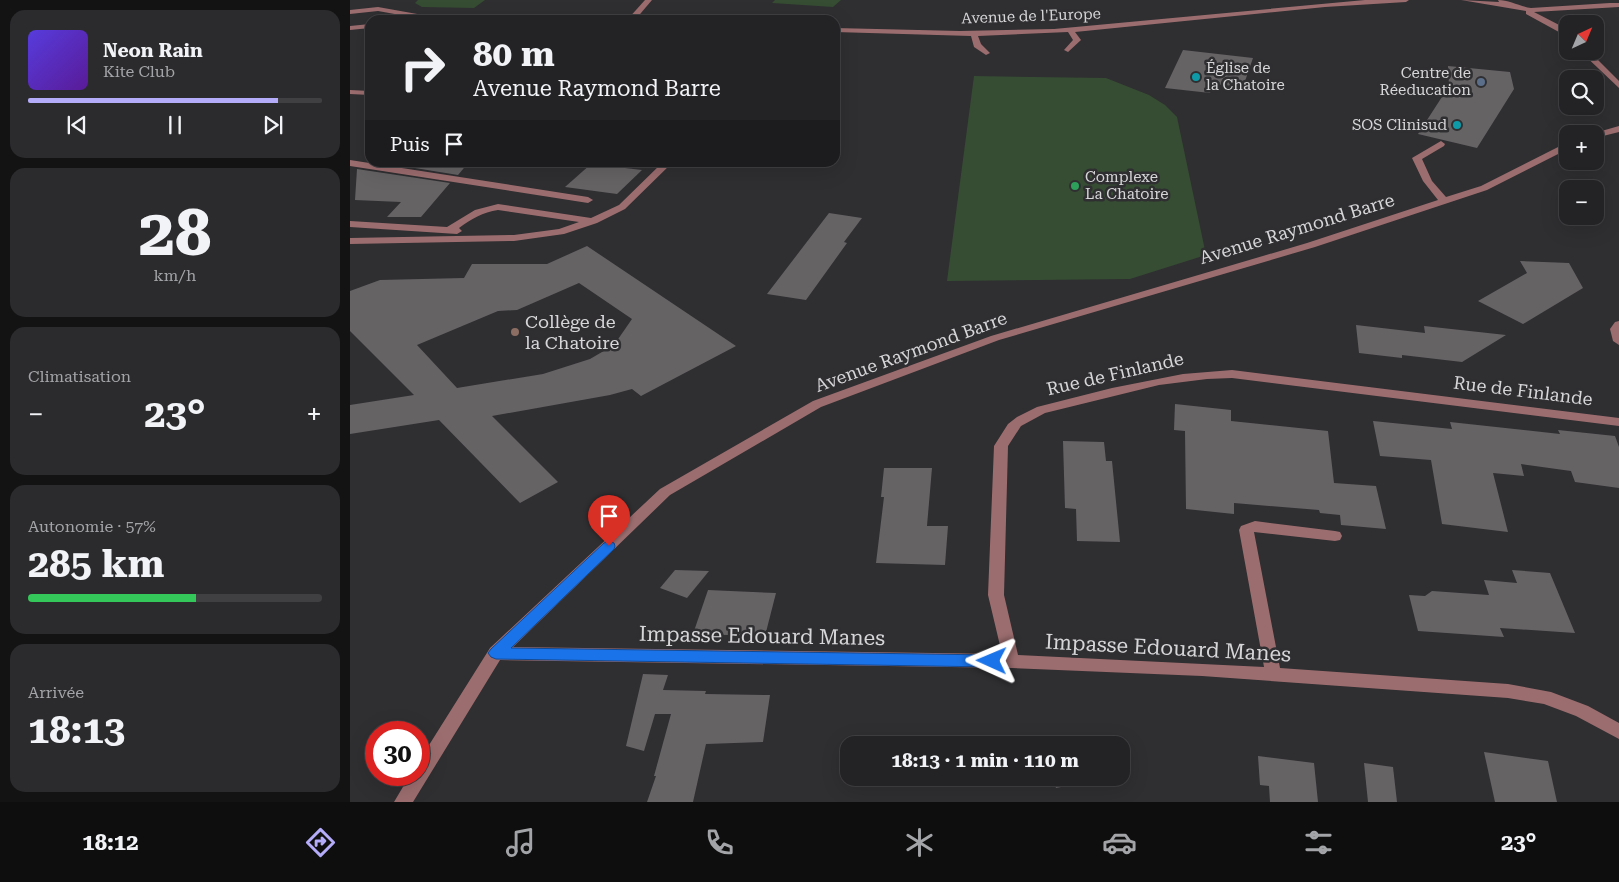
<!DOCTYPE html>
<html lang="fr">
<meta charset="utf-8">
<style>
:root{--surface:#232225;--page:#2b2a2d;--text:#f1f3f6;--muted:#a3a4a7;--line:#403f42;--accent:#b4acf9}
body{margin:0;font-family:"Roboto Serif",serif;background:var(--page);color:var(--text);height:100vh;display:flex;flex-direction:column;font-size:19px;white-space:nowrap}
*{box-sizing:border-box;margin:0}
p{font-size:16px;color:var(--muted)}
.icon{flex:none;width:28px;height:28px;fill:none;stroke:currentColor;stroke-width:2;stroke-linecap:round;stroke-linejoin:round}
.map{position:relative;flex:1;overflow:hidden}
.drawer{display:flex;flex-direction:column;gap:10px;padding:10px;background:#131314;width:350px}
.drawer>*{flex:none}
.guide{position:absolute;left:15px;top:15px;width:475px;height:152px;border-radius:15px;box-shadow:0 5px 20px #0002,0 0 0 1px var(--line);background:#232225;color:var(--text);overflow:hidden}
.needle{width:32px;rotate:44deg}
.fabs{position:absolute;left:1209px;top:15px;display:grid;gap:10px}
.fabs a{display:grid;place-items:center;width:45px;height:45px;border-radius:10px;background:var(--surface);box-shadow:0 5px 20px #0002,0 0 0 1px var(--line);font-size:25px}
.speed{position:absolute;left:15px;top:721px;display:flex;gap:10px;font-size:25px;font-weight:700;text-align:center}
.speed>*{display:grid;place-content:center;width:65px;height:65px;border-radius:50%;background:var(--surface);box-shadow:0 5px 20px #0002,0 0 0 1px var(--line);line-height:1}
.speed .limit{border:8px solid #d22;background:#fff;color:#111}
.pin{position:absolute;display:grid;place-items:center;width:42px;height:42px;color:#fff;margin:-51px -21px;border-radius:50% 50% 50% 0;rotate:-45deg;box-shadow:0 0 5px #0007}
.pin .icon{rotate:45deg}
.me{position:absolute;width:55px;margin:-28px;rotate:271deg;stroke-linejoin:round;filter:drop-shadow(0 0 4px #0008)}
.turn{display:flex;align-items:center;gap:18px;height:105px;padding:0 25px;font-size:22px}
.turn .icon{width:65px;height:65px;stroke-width:2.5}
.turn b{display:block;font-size:35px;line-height:42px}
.then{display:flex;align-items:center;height:48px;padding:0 25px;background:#0003;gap:10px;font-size:19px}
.big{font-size:38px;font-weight:700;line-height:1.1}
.drawer .card{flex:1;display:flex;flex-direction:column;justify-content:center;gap:8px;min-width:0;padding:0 18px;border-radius:15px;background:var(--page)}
.drawer .dial{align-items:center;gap:0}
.dial b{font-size:65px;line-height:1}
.song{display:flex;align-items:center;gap:15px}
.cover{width:60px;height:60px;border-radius:8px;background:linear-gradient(135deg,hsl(250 70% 55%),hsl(270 70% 35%))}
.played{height:5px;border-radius:2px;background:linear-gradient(90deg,var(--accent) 85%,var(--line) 85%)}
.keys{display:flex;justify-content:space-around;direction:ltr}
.heat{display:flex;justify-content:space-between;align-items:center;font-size:28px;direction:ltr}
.charge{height:8px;border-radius:4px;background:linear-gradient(90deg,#34c759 57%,var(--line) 0)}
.trip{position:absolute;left:490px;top:736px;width:290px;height:50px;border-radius:15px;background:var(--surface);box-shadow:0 5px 20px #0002,0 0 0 1px var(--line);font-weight:700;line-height:50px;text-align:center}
.menu{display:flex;height:80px;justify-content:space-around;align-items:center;background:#0e0e0f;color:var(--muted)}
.menu .icon{width:35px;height:35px}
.menu .selected{color:var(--accent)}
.menu b{font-size:22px;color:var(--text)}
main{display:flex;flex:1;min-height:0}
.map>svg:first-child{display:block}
.green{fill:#364d33}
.building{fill:#666365;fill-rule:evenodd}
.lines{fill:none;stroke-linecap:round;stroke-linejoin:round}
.minor{fill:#9c6d6f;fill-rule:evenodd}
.route{fill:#1a73e8;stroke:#114b97}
.culture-dot{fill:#0f9aa8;stroke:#2f2e31;stroke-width:2}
.service-dot{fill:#5c6f8a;stroke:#2f2e31;stroke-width:2}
.leisure-dot{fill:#2e9e5b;stroke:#2f2e31;stroke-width:2}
.education-dot{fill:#8d6e63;stroke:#2f2e31;stroke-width:2}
.labels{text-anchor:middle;stroke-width:5;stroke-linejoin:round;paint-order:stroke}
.far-street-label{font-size:15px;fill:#d6d5d8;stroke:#2f2e31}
.far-poi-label{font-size:15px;fill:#d6d5d8;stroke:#2f2e31;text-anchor:start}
.street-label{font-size:18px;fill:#d6d5d8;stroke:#2f2e31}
.poi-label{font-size:18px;fill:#d6d5d8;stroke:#2f2e31;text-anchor:start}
.near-street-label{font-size:21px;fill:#d6d5d8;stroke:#2f2e31}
</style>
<main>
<section class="drawer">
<div class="card">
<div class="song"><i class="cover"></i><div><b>Neon Rain</b><p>Kite Club</p></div></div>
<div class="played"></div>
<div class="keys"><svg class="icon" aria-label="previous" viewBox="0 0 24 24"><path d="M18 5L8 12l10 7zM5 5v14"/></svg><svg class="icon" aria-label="pause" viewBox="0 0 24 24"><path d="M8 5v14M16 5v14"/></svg><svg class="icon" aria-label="next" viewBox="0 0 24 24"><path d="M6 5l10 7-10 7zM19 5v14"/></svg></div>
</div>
<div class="card dial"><b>28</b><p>km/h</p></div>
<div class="card"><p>Climatisation</p>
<div class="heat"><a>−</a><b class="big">23°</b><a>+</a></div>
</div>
<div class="card"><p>Autonomie · 57%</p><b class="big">285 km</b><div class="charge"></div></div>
<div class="card"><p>Arrivée</p><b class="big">18:13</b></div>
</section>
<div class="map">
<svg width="1269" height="802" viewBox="0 0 1269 802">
<rect width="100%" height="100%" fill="#2f2e31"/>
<!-- green -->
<g class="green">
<polygon points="68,0 135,0 124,8 72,7 65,3"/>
<polygon points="425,0 491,0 483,7 422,3"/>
<polygon points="624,76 756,78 799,95 815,105 827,117 856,255 780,279 597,281"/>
</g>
<!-- building -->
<g class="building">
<polygon points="833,50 903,58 893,87 864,84 860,93 815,88"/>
<polygon points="1098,66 1160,72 1164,89 1127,148 1068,134 1099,86"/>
<polygon points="28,162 119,162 108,175"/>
<polygon points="241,164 292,170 267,194 215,187"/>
<polygon points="7,169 100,183 71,217 37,217 51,202 5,200"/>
<polygon points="479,213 512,218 494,242 497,243 456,300 417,294"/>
<path d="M237,246l149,100 -95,50 -9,-7 -22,6 -118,21 66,66 -38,21 -81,-83 -89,14v-29l64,-10 -64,-64v-40l30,-11 84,-2 8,-14h75zM229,283l53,36 -18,26 -24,14 -47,15 -86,14 -40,-43 81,-34 19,-1z"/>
<polygon points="1170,261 1219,263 1233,288 1173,324 1128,301 1177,273"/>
<polygon points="1006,325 1075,333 1074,326 1156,335 1112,362 1052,355 1052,358 1009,353"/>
<polygon points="825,404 881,410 881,421 978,431 984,483 1026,486 1036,529 991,525 990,515 970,513 969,510 884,503 884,514 836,509 835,431 824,430"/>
<polygon points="1023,421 1102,429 1100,422 1210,434 1208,430 1265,436 1269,447 1269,488 1225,482 1221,471 1171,464 1174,476 1143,473 1158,532 1092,524 1081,460 1030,456"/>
<polygon points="713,441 754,442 756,461 762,461 770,542 727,541 726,509 715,508"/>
<polygon points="534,468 582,468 577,526 598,526 595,565 526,563 534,497 531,497"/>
<polygon points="325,570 359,571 337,598 310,588"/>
<polygon points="1162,570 1200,573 1225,633 1150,628 1154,637 1068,631 1059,595 1075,596 1082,591 1139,595 1134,580 1167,583"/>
<polygon points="358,590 426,593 415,636 343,634"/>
<polygon points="293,674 318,675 313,690 356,691 355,694 420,695 413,742 356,744 343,802 297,802 306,776 304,776 321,714 305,714 294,751 276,746"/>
<polygon points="744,735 747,745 692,744"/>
<polygon points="1134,752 1198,761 1207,802 1145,802"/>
<polygon points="908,756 964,763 968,802 920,802 919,786 910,785"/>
<polygon points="1014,763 1043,767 1047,802 1018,802"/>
<polygon points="702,778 757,778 706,788"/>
</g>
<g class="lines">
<!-- minor -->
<g class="minor">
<polygon points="295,0 302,0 285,20 277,20"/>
<polygon points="1015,0 1059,0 1056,2 975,7 725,32 731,40 718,52 714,50 723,40 718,32 628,36 631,44 640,53 636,55 624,47 621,36 485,32 485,28 610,31 704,29"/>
<path d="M1111,0l38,2 -1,-2c11,0 21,6 33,8l79,-5h9v4l-85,5 31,16 3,3v6l-42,-23v-3z"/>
<polygon points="28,7 84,17 151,18 155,20 78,20 28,11 0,14 0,10"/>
<polygon points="20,24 20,28 0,30 0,26"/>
<polygon points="1230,51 1239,51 1269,81 1269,88"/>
<polygon points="0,90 20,91 20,95 0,94"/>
<polygon points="1269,126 1269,132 1245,138 1245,134 1241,134"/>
<polygon points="1091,141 1095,144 1094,146 1072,159 1082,181 1096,197 1131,186 1218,142 1218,149 1137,190 965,247 649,340 471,407 320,495 163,647 652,654 638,595 644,446 658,424 667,417 687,407 762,388 833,374 882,370 1269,418 1269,426 882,378 857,379 809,385 695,413 671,426 658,446 654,595 668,655 914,667 889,530 891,526 905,521 985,531 990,532 992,536 990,540 985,541 904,532 930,668 1158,684 1201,692 1238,706 1269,723 1269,739 1226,716 1194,704 1158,698 852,676 662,668 150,660 63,802 44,802 60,775 69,775 69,761 140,648 310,489 463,401 641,336 957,243 1088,200 1073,181 1062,158"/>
<polygon points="0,160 238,197 243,200 238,203 0,166"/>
<path d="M313,162h10l-48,47 -28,14 -33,11 -50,7 -164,3v-6l164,-3 45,-6 20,-7 -81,-12c-15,2 -27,9 -39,18l3,3 -5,3 -107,-7v-6l97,6 28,-17 23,-6 93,14 28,-13z"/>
<polygon points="1269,321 1269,345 1263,341 1260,329 1265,322"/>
</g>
</g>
<!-- route -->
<polygon class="route" points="259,541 264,543 265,546 264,549 161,648 642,655 648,657 650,661 648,665 642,667 146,659 141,657 138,653 141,649 254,543"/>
<!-- markers -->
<g class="culture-dot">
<circle cx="846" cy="77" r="5"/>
<circle cx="1107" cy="125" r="5"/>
</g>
<circle class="service-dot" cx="1131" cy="82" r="5"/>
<circle class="leisure-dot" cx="725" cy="186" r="5"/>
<circle class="education-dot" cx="165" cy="332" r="5"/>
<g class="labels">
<!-- far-street labels -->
<g class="far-street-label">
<text transform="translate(681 16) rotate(-2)" y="5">Avenue de l'Europe</text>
</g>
<!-- far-poi labels -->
<g class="far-poi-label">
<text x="856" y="73">Église de<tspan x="856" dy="17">la Chatoire</tspan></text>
<text x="1121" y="78" text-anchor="end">Centre de<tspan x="1121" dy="17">Réeducation</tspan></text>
<text x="1097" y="130" text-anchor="end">SOS Clinisud</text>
<text x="735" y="182">Complexe<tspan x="735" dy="17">La Chatoire</tspan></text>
</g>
<!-- street labels -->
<g class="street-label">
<text transform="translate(947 229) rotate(-17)" y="6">Avenue Raymond Barre</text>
<text transform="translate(561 352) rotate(-20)" y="6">Avenue Raymond Barre</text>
<text transform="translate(765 374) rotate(-13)" y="6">Rue de Finlande</text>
<text transform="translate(1173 391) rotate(7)" y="6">Rue de Finlande</text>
</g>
<!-- poi labels -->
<g class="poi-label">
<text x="175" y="328">Collège de<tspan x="175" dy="21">la Chatoire</tspan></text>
</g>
<!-- near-street labels -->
<g class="near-street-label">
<text transform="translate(412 636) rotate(1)" y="7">Impasse Edouard Manes</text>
<text transform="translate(818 648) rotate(3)" y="7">Impasse Edouard Manes</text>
</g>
</g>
</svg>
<div class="fabs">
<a><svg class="needle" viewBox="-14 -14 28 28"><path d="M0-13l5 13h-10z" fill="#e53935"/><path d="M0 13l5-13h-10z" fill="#a3a4a7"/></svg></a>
<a><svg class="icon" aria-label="search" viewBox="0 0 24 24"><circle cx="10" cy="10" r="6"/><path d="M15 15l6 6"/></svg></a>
<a>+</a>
<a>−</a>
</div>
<div class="speed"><div class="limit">30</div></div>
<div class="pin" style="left:259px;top:546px;background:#d93025"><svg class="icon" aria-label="arrive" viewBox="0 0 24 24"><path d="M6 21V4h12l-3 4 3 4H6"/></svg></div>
<svg class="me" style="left:642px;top:661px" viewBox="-20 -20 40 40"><path d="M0-17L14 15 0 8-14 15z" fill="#1a73e8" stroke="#fff" stroke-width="4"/></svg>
<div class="trip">18:13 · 1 min · 110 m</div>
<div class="guide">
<div class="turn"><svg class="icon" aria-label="right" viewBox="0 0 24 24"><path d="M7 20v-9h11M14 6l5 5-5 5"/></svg><div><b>80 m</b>Avenue Raymond Barre</div></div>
<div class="then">Puis<svg class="icon" aria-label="arrive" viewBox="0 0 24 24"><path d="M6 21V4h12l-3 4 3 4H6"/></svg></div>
</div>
</div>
</main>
<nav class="menu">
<b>18:12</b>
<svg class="icon selected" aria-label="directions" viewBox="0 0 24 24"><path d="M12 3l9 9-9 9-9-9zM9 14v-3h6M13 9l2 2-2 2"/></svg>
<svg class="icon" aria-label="music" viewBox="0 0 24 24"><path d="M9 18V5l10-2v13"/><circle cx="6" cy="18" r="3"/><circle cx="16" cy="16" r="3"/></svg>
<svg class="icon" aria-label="phone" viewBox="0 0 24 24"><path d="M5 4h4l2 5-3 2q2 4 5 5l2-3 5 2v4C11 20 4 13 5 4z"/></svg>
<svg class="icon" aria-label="climate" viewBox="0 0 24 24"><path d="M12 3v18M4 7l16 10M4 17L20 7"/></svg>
<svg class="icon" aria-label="car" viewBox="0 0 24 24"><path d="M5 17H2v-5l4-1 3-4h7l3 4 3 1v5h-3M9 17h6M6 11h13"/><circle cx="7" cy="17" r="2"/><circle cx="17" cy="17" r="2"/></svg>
<svg class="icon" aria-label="filters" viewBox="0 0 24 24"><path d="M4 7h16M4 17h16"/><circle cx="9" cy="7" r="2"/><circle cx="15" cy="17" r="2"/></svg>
<b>23°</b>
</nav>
